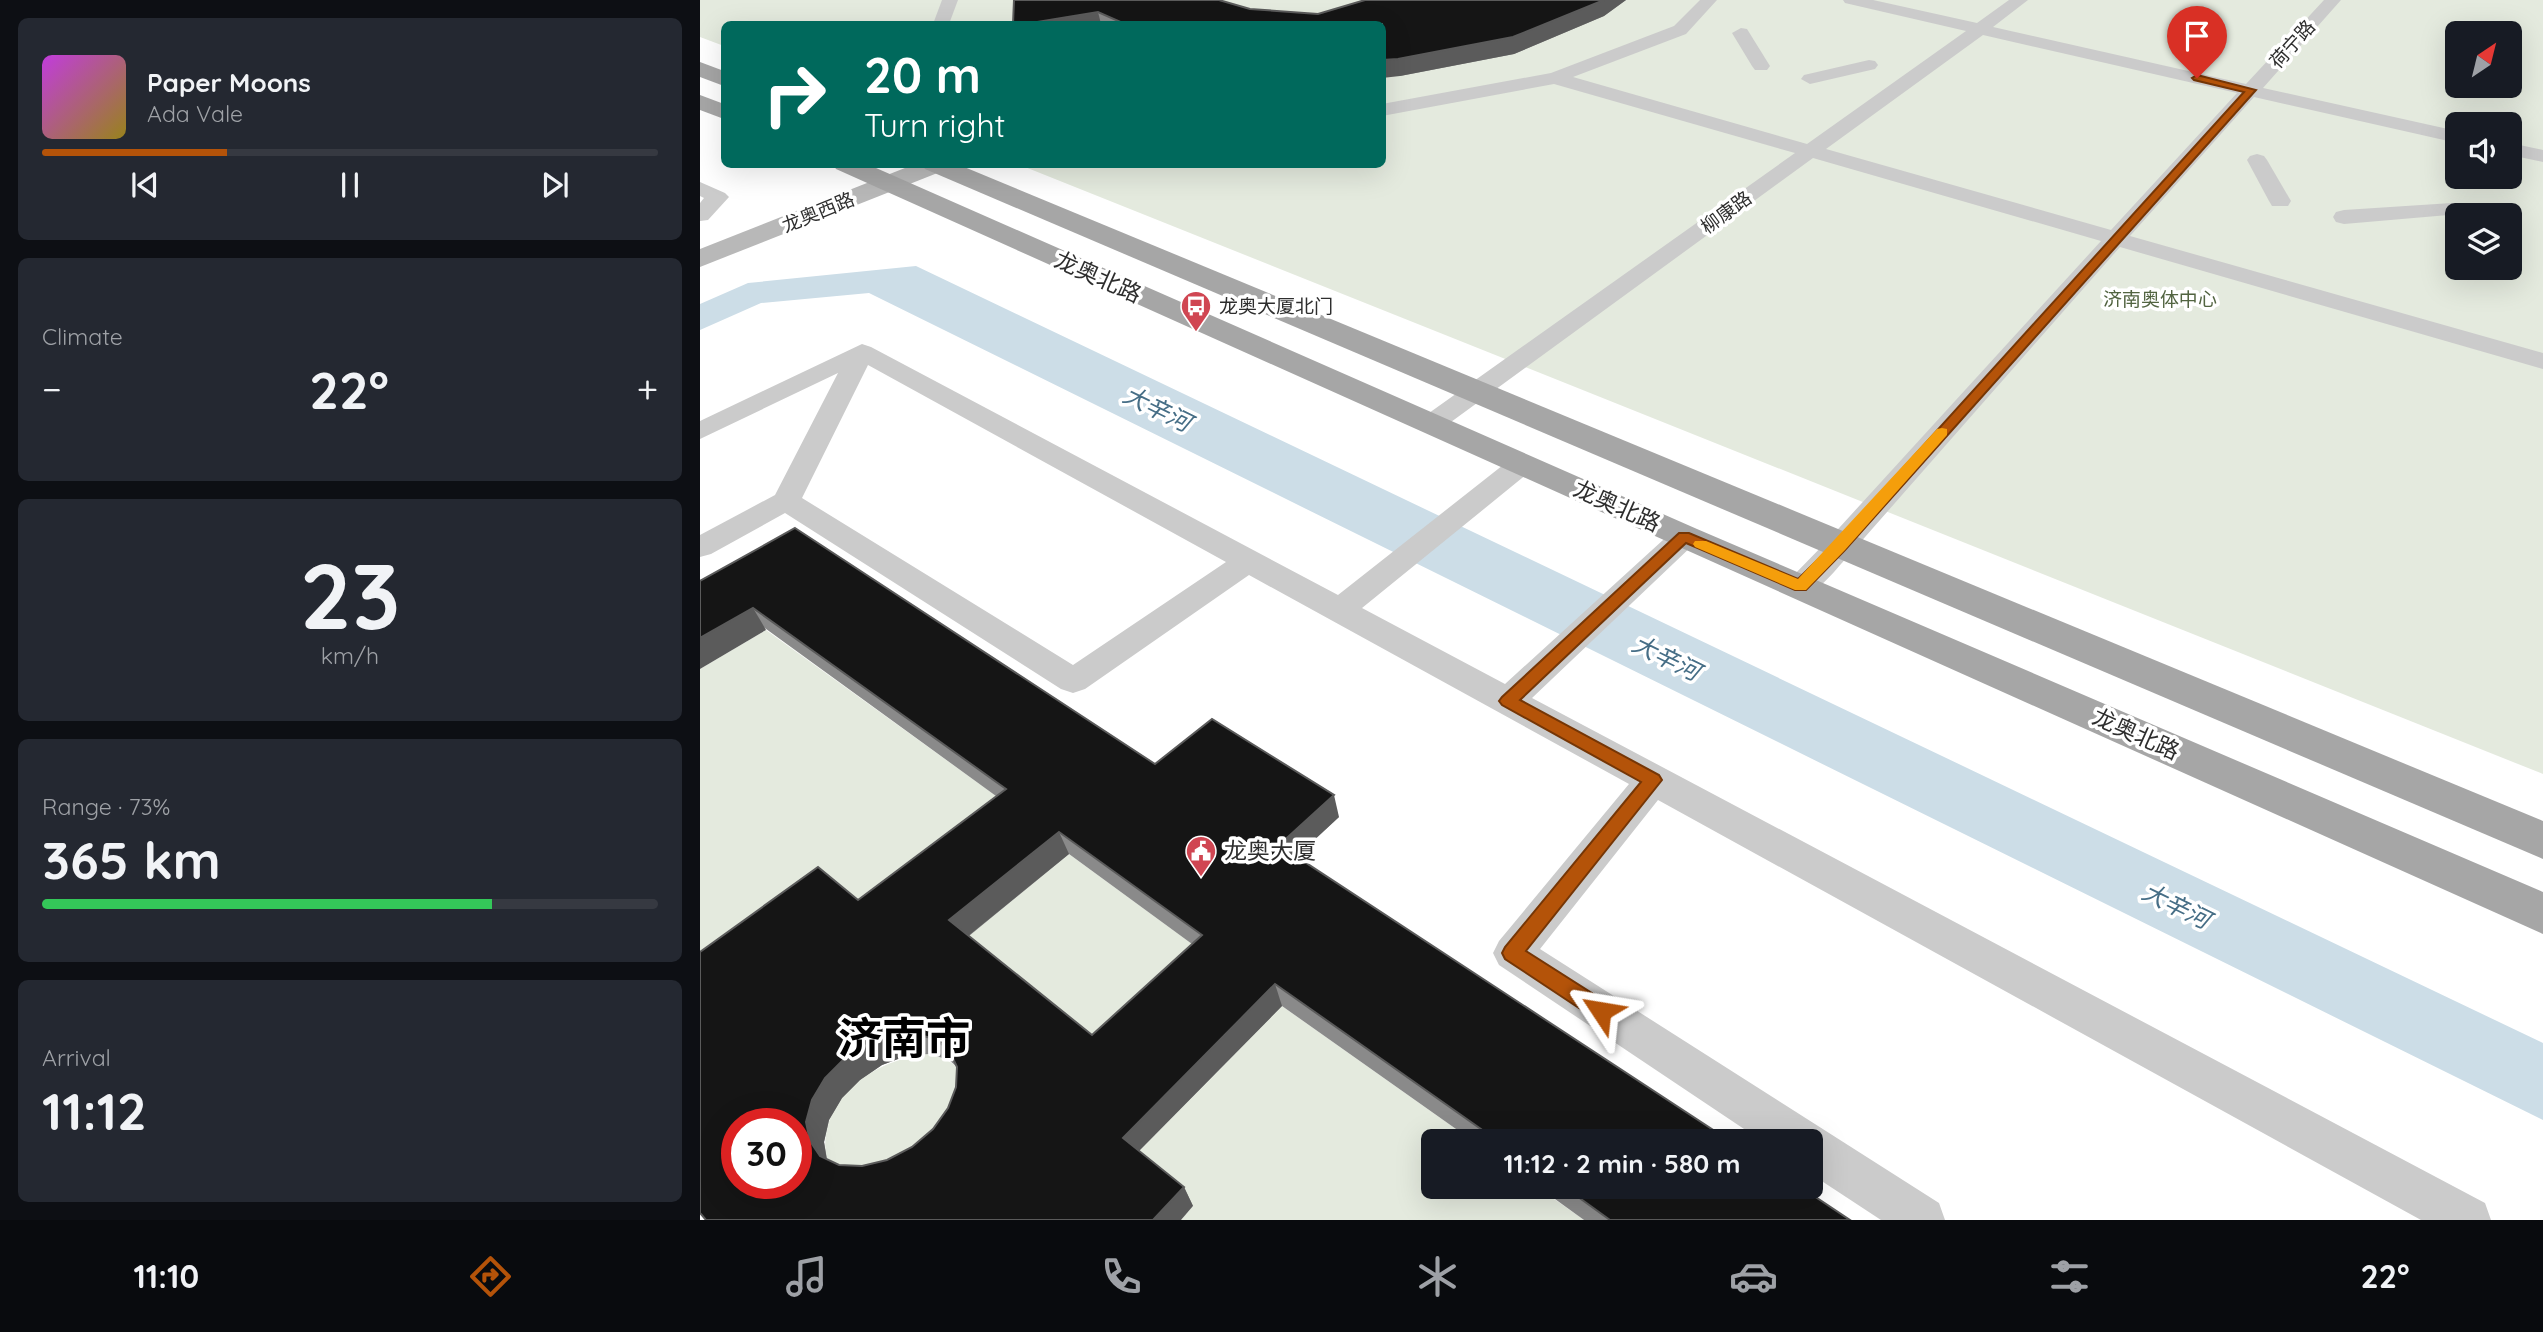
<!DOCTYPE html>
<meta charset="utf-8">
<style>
:root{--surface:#171b24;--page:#242831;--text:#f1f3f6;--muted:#9ea1a6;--line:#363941;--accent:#b45309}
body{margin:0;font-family:Quicksand,"Noto Sans SC",sans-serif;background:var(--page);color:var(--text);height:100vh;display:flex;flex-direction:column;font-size:26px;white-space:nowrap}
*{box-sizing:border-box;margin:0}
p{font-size:23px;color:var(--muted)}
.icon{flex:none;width:38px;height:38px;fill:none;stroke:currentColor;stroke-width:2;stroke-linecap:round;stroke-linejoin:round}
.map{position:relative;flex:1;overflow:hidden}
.panel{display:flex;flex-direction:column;gap:18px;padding:18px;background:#0d0f14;width:700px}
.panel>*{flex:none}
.top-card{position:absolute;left:21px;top:21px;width:665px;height:147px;border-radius:10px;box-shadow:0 7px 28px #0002;background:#00695c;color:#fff;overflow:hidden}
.needle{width:46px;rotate:35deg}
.fabs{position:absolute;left:1745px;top:21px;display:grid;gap:14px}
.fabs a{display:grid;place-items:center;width:77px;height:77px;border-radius:10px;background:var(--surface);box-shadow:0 7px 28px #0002;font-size:35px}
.speed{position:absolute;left:21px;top:1108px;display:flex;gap:14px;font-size:35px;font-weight:700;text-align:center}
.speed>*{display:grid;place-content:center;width:91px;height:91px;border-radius:50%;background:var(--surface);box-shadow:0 7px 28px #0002;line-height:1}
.speed .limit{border:10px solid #d22;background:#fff;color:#111}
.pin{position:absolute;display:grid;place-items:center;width:60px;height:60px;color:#fff;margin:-72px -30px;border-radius:50% 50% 50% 0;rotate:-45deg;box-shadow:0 0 7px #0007}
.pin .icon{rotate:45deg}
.me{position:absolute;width:77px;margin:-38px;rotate:303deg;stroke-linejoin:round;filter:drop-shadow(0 0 5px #0008)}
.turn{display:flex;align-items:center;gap:24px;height:147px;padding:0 28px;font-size:32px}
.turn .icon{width:91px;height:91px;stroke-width:2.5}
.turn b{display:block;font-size:49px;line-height:60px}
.big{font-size:52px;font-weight:800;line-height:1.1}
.panel .card{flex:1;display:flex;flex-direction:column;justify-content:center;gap:10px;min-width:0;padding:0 24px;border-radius:10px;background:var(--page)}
.panel .dial{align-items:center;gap:0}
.dial b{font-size:91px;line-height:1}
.song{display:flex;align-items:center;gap:21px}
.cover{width:84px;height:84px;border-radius:10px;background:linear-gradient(135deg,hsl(290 70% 55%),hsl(50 70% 35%))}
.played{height:7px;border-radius:4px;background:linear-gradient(90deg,var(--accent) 30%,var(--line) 30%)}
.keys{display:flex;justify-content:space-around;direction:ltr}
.heat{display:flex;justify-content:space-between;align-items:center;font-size:38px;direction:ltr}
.charge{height:10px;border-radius:5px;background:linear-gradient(90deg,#34c759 73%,var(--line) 0)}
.trip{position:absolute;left:721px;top:1129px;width:402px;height:70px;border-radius:10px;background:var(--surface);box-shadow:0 7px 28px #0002;font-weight:800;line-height:70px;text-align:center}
.menu{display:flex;height:112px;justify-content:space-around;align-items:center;background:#090b0e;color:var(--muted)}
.menu .icon{width:49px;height:49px}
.menu .current{color:var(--accent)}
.menu b{font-size:32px;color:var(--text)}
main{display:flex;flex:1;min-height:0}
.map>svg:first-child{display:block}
.green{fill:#e4eade;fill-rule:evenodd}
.water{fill:#ccdde7}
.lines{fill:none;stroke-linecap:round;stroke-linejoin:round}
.street{fill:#cbcbcb;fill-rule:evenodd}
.secondary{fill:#b8b8b8;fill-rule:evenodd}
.primary{fill:#a6a6a6;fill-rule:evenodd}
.wall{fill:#8a8a8a;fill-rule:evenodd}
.shaded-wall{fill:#5b5b5b}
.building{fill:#151515;stroke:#5b5b5b;stroke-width:2;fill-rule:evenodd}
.route{fill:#b45309;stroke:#753606;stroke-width:2}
.slow{fill:#f59e0b}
.labels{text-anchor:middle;stroke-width:7;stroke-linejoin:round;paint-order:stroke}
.far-street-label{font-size:19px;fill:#2e2e2e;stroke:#fff}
.far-park-label{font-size:19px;fill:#526441;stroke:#fff}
.far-poi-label{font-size:19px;fill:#2e2e2e;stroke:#fff;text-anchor:start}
.street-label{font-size:23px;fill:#2e2e2e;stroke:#fff}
.poi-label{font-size:23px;fill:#2e2e2e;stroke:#fff;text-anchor:start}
.water-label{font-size:24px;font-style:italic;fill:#466e86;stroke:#fff}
.near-town-label{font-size:44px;font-weight:bold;fill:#000;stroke:#fff}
</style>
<main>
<section class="panel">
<div class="card">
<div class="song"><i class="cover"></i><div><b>Paper Moons</b><p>Ada Vale</p></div></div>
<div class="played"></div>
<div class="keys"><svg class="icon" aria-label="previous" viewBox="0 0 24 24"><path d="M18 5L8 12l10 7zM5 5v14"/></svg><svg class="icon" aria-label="pause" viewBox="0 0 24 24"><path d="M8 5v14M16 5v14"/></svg><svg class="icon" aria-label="next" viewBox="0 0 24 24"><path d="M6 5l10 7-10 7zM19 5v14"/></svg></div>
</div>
<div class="card"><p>Climate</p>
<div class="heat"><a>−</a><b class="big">22°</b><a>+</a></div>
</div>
<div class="card dial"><b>23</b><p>km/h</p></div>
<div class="card"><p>Range · 73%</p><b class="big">365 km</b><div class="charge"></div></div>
<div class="card"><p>Arrival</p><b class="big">11:12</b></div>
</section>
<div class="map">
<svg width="1843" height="1220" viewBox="0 0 1843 1220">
<rect width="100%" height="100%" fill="#fff"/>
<!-- green -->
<g class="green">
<path d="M0,0h1843v774l-1523,-609 362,-1v-140h-658v22l-24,-9zM1757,33h53v53h-53zM1757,124h53v53h-53zM1757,215h53v53h-53z"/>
<polygon points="66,630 317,811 173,922 0,986 0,669"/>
<polygon points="369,854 510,957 403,1056 262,941"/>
<polygon points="582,1006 773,1141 733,1141 733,1186 837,1187 884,1220 481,1220 493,1206 433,1157"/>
<path d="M229,1054c36,10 34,19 41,53l-92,79 -51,-25c-12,-62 47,-102 102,-107z"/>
</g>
<!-- water -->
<polygon class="water" points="216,266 1843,1043 1843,1120 169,293 61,303 0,330 0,304 48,283"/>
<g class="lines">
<!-- street -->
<g class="street">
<polygon points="242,0 258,0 249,24 233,24"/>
<path d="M1000,0h17l-31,34 -113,43 234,67 159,-113 -121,-28 -2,-3h30l104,23 32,-23h19l-35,27 253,57 78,-84h17l-78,88 194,43v12l-203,-46 -124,139 413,117v16l-423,-122 -269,306c-17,17 -35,48 -61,40l-4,-7 4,-7 39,-40 272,-298 -288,-83 -373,272 -9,2 -9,-2 -4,-6 4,-6 373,-265 -241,-69 -172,32v-12l169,-31 123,-47zM1283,35l254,58 -126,137 -285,-81z"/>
<polygon points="1041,28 1047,29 1070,66 1067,70 1055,70 1052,66 1032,33"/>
<polygon points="1169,60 1175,61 1178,65 1175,69 1110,84 1101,79 1104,75"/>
<polygon points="1810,143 1843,150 1843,162 1810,155"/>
<polygon points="1557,154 1564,156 1567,160 1591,201 1588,206 1572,206 1569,201 1547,160 1550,156"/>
<polygon points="0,182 25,193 29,197 8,220 0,221 0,203 4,198 0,196"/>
<polygon points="1752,203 1760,204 1763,209 1760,214 1644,224 1636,222 1633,217 1636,212 1644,210"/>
<path d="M162,344l9,3 467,248 174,-137 10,-2 10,2 4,6 -4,6 -170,138 143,76 169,-154 10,-3 10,3 5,7 -5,7 -162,154 953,505 6,17h-70l-763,-420 -118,149 399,254 6,17h-64l-70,-46v-33h-49l-263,-176 -6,-12 6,-12 130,-157 -380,-209 -164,114 -12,4 -12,-4 -276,-176 -74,41 -11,3v-22l75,-40 63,-122 -138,66v-18zM168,365l358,197 -153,103 -271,-167z"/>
</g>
<!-- secondary -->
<polygon class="secondary" points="215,164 248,165 245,170 0,267 0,249"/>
<!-- primary -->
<g class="primary">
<polygon points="0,62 24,71 24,86 0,77"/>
<polygon points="0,95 24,104 24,119 0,110"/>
<polygon points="133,164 167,164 997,529 1843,892 1843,934 136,169"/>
<polygon points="222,164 257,164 1843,821 1843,859 225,169"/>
</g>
</g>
<!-- wall -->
<g class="wall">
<polygon points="314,0 550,9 618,14 665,0 926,0 904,16 814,54 700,76 682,24 313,24"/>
<path d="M0,581l455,183 184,53 -43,40 434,284h-257l-191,-135 -143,145 45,36 9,19 -493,7 158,-313 138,-104zM369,854l123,90 -100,91 -123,-99zM229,1054l20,6 8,7 -1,20 -8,21 -15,21 -21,18 -25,13 -25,6 -23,-1 -12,-6 -3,-17 5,-22 13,-22 18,-18 22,-15 24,-9z"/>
<polygon points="837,1186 1099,1186 1150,1220 884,1220"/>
</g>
<!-- shaded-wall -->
<g class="shaded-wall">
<polygon points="904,0 926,0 904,16 814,54 700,76 682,78 682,60"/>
<polygon points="398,12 401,24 325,24"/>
<polygon points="53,608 66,630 0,669 0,638"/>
<polygon points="634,795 639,817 585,867 579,845"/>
<polygon points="359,832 369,854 262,941 249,920"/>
<polygon points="575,984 582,1006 433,1157 423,1138"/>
<polygon points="191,1036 206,1056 182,1065 160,1080 142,1098 129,1120 124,1142 127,1161 120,1156 110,1141 106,1122 112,1100 125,1078 144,1059 167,1045"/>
<polygon points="484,1187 493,1206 481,1220 453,1220"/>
</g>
<!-- building -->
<g class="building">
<polygon points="314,0 519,0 550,9 618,14 665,0 904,0 813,37 698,59 682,60 682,24 425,24 398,12 325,24 313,24"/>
<path d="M95,528l360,236 57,-45 122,76 -55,50 451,296h-232l-223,-157 -152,154 61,49 -31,33h-447l-6,-7v-261l118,-85 40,33 148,-111 -253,-181 -53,30v-57zM359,832l143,103 -110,100 -143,-115zM215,1034l20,5 14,11 8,17 -1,20 -8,21 -15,21 -21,18 -25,13 -25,6 -23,-1 -19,-9 -10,-15 -4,-19 6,-22 13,-22 19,-19 23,-14 24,-9zM37,1124h59v59h-59z"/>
<polygon points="863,1186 1099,1186 1150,1220 910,1220"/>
</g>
<!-- route -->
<polygon class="route" points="1497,75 1556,90 1145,550 1106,590 1095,590 986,543 820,700 959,775 962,780 826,951 909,1004 912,1011 909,1018 901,1020 894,1018 805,959 802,953 805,947 941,782 802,705 799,701 802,697 979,533 989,533 1098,579 1135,543 1544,92 1494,80 1492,78"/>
<!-- slow -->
<polygon class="slow" points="1242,428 1247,429 1247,435 1145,550 1106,590 1095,590 995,547 993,544 995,541 1006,541 1098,579 1237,429"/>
<!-- icons -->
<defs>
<g id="bus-pin" transform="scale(1.575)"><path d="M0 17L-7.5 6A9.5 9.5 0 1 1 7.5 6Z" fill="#d04652" stroke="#fff"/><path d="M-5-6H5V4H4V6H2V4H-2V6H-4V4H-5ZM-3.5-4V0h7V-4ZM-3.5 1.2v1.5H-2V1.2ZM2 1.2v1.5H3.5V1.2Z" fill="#fff"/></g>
<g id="civic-pin" transform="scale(1.575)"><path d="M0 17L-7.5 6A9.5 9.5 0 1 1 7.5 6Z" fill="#d04652" stroke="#fff"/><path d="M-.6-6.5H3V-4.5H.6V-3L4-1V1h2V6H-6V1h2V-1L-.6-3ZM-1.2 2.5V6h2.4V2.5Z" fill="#fff"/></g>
</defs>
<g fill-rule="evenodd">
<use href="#bus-pin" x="496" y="306"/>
<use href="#civic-pin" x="501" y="851"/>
</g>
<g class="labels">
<!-- far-street labels -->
<g class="far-street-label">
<text transform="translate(1592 44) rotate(-48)" y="7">荷宁路</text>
<text transform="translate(118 212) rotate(-22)" y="7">龙奥西路</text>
<text transform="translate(1026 212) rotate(-36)" y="7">柳康路</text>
</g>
<!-- far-park labels -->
<g class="far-park-label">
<text x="1460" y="306">济南奥体中心</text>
</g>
<!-- far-poi labels -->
<g class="far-poi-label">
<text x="519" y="313">龙奥大厦北门</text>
</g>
<!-- street labels -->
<g class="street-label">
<text transform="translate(398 277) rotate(24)" y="8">龙奥北路</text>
<text transform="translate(917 506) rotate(24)" y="8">龙奥北路</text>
<text transform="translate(1436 734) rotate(24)" y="8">龙奥北路</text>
</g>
<!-- poi labels -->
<g class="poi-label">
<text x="524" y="859">龙奥大厦</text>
</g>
<!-- water labels -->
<g class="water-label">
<text transform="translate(457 409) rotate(26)" y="8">大辛河</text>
<text transform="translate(966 658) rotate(26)" y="8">大辛河</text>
<text transform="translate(1476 906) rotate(26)" y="8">大辛河</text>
</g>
<!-- near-town labels -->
<g class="near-town-label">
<text x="204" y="1054">济南市</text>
</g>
</g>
</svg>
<div class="fabs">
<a><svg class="needle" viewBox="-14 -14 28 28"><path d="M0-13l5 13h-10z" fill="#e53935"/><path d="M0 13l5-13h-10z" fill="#9ea1a6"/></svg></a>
<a><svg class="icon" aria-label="sound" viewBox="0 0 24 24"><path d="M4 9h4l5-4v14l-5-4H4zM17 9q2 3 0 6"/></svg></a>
<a><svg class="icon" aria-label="layers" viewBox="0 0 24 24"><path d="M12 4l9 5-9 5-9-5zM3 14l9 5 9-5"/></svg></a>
</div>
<div class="speed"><div class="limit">30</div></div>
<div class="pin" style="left:1497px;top:78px;background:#d93025"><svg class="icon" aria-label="arrive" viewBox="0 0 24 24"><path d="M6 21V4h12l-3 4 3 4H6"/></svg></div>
<svg class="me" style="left:901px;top:1011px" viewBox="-20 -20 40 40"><path d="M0-17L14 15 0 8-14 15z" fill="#b45309" stroke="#fff" stroke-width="4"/></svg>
<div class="trip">11:12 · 2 min · 580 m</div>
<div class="top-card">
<div class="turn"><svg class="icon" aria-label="right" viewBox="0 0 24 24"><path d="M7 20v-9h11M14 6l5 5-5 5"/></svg><div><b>20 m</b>Turn right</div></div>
</div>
</div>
</main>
<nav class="menu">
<b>11:10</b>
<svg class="icon current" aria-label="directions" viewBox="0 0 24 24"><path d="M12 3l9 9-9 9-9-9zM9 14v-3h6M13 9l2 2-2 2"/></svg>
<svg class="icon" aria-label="music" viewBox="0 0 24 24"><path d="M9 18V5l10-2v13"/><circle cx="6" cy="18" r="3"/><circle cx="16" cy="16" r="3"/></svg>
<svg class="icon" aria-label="phone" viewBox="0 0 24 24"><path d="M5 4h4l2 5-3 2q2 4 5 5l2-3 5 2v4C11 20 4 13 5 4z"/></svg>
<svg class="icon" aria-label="climate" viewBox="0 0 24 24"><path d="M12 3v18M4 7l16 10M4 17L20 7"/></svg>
<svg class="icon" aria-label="car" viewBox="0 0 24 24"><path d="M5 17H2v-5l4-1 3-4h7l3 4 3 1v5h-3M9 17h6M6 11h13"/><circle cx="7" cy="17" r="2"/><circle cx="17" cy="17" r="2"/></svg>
<svg class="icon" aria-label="filters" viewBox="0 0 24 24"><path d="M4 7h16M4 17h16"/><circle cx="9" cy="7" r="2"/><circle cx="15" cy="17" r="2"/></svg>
<b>22°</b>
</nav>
